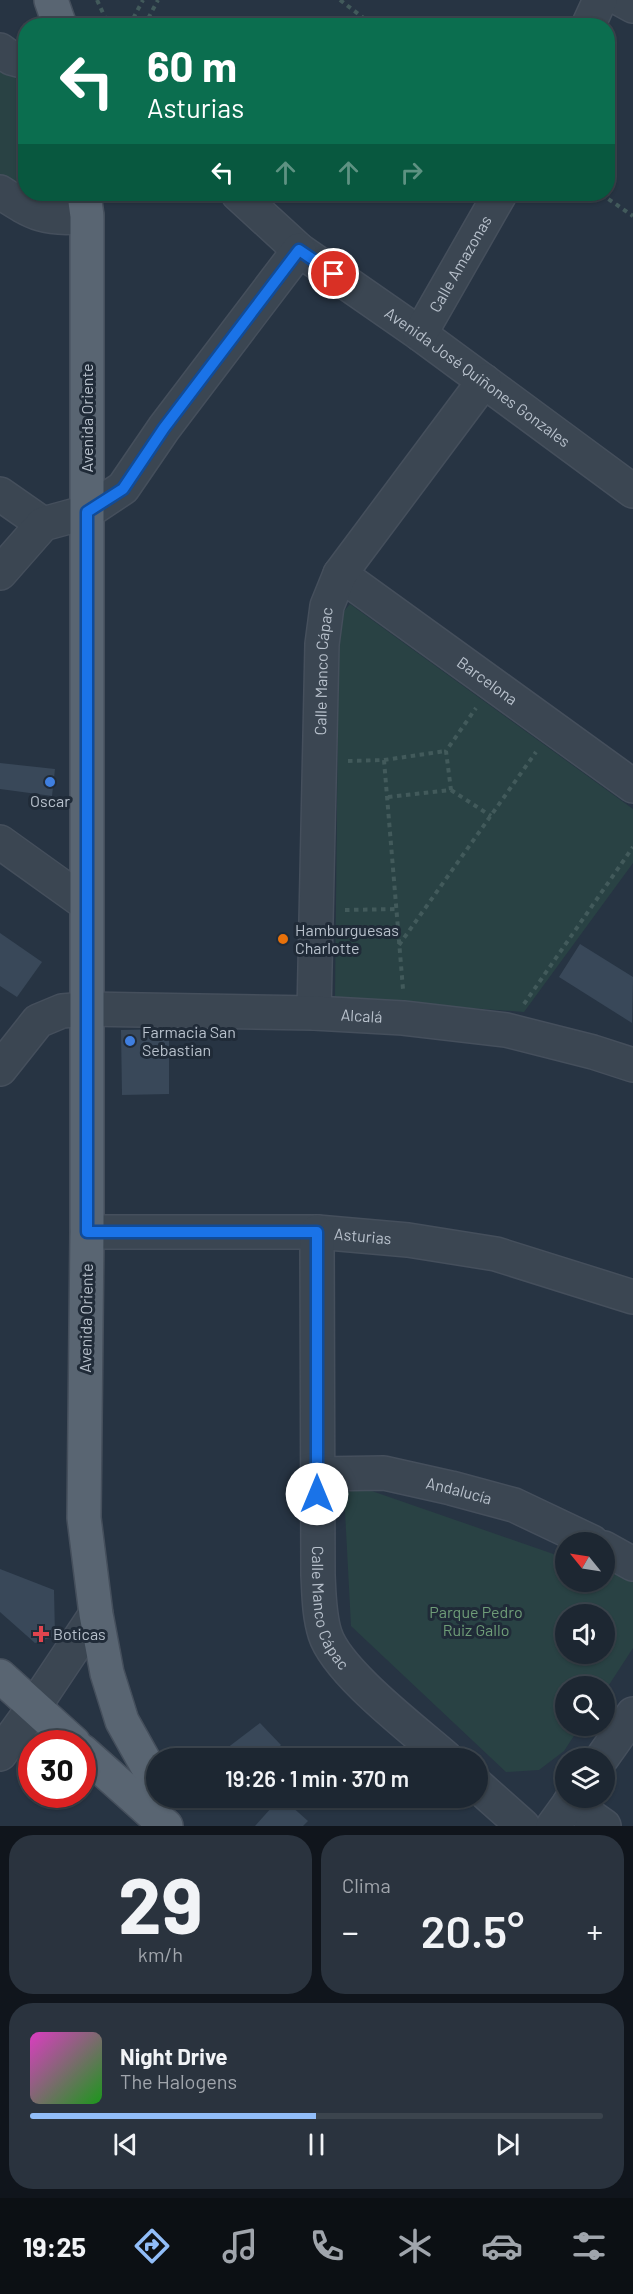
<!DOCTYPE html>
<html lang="es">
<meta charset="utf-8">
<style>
:root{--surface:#1d2732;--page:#2a333e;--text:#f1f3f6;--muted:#a0a5ac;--line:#3b444d;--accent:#91bdf8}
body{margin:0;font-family:Barlow,sans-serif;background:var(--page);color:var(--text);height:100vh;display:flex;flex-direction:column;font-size:22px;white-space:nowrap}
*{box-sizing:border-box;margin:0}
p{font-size:20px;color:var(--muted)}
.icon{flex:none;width:33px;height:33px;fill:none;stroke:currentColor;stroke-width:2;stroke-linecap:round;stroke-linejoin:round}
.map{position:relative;height:1826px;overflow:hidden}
.details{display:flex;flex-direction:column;gap:9px;padding:9px;background:#10151c;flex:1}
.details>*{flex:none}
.guide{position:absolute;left:18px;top:18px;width:597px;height:183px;border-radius:24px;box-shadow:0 2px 4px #0004,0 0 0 2px var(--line);background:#0b6e4f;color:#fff;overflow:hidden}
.needle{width:39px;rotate:300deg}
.buttons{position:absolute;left:555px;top:1532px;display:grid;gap:12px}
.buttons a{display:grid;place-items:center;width:60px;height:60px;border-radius:50%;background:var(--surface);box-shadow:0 2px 4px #0004,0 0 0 2px var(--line);font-size:30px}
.speed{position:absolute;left:18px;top:1730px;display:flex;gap:12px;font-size:30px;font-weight:700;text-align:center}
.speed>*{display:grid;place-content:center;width:78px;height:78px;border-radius:50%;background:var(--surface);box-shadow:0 2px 4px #0004,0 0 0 2px var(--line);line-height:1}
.speed .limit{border:9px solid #d22;background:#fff;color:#111}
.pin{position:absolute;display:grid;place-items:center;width:51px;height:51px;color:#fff;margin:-26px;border:3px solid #fff;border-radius:50%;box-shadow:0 2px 6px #0007}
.me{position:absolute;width:66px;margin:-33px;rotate:0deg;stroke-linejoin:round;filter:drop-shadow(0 0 4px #0008)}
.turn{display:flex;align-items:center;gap:21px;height:126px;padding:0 30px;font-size:27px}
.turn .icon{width:78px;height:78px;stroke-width:2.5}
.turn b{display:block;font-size:42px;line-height:51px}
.lanes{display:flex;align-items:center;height:57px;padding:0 30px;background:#0003;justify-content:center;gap:30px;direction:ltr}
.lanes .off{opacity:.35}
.big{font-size:45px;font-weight:600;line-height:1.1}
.details .tile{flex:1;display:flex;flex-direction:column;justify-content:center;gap:9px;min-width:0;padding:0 21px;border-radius:24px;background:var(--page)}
.details .dial{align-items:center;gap:0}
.dial b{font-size:78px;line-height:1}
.song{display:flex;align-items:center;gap:18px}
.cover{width:72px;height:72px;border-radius:9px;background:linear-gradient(135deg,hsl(310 70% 55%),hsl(120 70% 35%))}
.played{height:6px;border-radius:3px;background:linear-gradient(90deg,var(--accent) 50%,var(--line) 50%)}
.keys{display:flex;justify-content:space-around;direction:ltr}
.heat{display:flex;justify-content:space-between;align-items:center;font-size:33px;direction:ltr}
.details .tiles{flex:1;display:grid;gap:9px;grid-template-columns:1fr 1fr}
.tile:last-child{grid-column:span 2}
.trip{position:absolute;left:146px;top:1748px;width:342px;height:60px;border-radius:30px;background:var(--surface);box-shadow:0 2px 4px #0004,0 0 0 2px var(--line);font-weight:600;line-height:60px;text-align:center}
.menu{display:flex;height:96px;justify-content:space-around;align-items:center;background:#0c1014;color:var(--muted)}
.menu .icon{width:42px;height:42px}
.menu .selected{color:var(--accent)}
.menu b{font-size:27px;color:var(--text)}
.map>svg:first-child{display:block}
.green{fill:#294244;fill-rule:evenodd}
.building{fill:#394859}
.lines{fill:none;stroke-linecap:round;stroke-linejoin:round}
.minor-casing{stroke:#454f5c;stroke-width:36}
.major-casing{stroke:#454f5c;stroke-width:36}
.path{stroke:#425a5b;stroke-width:4;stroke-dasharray:4.5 4.5;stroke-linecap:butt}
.minor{stroke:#3b4652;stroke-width:33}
.major{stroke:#596572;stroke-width:33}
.route-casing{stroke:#114b97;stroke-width:15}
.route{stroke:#1a73e8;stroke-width:10}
.shop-dot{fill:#3f7fe0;stroke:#202b38;stroke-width:2}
.food-dot{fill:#e8710a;stroke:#202b38;stroke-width:2}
.health-dot{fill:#e0444e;stroke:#202b38;stroke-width:2}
.labels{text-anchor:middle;stroke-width:6;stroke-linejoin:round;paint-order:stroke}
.street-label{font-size:16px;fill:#b8c1cc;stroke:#202b38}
.poi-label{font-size:16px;fill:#b8c1cc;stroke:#202b38;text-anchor:start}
.park-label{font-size:16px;fill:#6f9d78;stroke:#202b38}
</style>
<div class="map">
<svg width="633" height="1826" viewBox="0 0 633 1826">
<rect width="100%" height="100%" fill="#273443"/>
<!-- green -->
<g class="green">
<polygon points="0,65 20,82 25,89 26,194 0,185"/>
<polygon points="350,604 633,809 633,863 524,1012 335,998 339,617"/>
<path d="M366,1489l199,69 1,23h38l1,-10 28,10v67l-28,43 -1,-5h-38v39h15l-17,26 -25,19 -33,2 -155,-146 -7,-134zM566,1614h38v39h-38z"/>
</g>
<!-- building -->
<g class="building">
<polygon points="0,763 55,769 52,796 0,789"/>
<polygon points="0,933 42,962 17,997 0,986"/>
<polygon points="580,944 633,977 632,1023 559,977"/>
<polygon points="169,1029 169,1094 122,1095 121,1030"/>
<polygon points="0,1569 54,1590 55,1636 35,1643 0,1612"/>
<polygon points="260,1723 281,1745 268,1758 214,1758"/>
<polygon points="281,1797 308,1821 303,1826 255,1826"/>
</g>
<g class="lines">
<!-- minor casing -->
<g class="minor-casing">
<g id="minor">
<polyline points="622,0 633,6"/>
<polyline points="588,26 600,0"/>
<polyline points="0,50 11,58 26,62"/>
<path d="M0,192c34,22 46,29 87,24"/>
<path id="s1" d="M238,194l61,56 121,84 213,157"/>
<path id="s2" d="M420,334l80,-140"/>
<polyline points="0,494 43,524"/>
<polyline points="0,573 43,524 87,512 123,488 164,428 299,250"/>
<path id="s3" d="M340,574l293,212"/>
<polyline points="0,842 85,903"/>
<path id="s4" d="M314,1013l8,-369 5,-38 13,-32 144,-193"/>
<path id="s5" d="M0,1069l38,-48 24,-10 24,-2 228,4 89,5 103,12 87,22 40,13"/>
<path id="s6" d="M87,1232h230l91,8 88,14 137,43"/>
<path id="s7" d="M317,1232l1,343c1,19 1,40 7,59 12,38 89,96 121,124"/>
<path id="s8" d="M317,1474l67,-1 67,15 63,17 78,37"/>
<polyline points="604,1548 633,1564"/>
<polyline points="0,1754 34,1707 96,1614"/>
<polyline points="602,1758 633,1714"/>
<polyline points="477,1785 523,1826"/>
<polyline points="570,1802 604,1826"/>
<polyline points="553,1826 574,1797"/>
</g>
</g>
<!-- major casing -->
<g class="major-casing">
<g id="major">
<polyline points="51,0 60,26"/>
<polyline points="84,194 87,216 87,1232 84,1518 96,1614 107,1673 122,1721 156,1782"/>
<polyline points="0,1676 74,1743"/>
<polyline points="82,1751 166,1826"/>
</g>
</g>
<!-- path -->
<g class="path">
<polyline points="97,0 109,26"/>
<polyline points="340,0 374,26"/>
<polyline points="129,26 143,0"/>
<polyline points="144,26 158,0"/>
<polyline points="601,194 633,216"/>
<polyline points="384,760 403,989"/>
<polyline points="348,761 384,760 446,751"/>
<polyline points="451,790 491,816"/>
<polyline points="388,797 451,790 446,751 476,708"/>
<polyline points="345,910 397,909"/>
<polyline points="399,945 536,752"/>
<polyline points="524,1004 633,847"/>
</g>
<!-- minor -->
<use href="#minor" class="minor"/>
<!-- major -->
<use href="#major" class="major"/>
</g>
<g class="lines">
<!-- route casing -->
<g class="route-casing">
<polyline id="route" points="317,1494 317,1232 87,1232 87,512 123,489 164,428 299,250 334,274"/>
</g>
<!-- route -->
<use href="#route" class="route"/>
</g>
<!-- markers -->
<g class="shop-dot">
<circle cx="50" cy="782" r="6"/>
<circle cx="130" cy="1041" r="6"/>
</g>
<circle class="food-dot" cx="283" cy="939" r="6"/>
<path class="health-dot" d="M38 1625h6v6h6v6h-6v6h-6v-6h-6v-6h6z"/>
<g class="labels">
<!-- street labels -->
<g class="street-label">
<text dy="6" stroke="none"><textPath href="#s2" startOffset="81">Calle Amazonas</textPath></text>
<text dy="6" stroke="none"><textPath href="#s1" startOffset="302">Avenida José Quiñones Gonzales</textPath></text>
<text transform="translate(87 418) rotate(-90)" y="6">Avenida Oriente</text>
<text dy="6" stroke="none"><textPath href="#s4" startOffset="342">Calle Manco Cápac</textPath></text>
<text dy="6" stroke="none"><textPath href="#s3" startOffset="182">Barcelona</textPath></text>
<text dy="6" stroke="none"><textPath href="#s5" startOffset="387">Alcalá</textPath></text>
<text dy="6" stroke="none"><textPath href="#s6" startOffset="276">Asturias</textPath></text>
<text transform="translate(86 1318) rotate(-89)" y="6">Avenida Oriente</text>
<text dy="6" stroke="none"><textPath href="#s8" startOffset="144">Andalucía</textPath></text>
<text dy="6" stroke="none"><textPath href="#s7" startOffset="378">Calle Manco Cápac</textPath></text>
</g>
<!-- poi labels -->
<g class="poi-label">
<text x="50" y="807" text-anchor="middle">Oscar</text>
<text x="295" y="936">Hamburguesas<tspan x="295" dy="18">Charlotte</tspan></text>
<text x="142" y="1038">Farmacia San<tspan x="142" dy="18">Sebastian</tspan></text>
<text x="53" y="1640">Boticas</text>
</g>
<!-- park labels -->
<g class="park-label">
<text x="476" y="1618">Parque Pedro<tspan x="476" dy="18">Ruiz Gallo</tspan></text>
</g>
</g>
</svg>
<div class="buttons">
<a><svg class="needle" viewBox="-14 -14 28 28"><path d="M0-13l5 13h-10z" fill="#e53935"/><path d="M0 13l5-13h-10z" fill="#a0a5ac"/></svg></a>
<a><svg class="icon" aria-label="sound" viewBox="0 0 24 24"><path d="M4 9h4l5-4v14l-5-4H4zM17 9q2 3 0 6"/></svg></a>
<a><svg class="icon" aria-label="search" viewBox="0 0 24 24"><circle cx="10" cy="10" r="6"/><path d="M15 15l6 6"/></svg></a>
<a><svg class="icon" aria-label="layers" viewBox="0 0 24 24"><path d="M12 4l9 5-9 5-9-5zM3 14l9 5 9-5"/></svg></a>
</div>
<div class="speed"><div class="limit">30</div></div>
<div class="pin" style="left:334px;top:274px;background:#d93025"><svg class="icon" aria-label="arrive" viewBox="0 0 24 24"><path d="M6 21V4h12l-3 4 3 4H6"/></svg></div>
<svg class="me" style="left:317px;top:1494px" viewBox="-20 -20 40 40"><circle r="19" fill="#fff"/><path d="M0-13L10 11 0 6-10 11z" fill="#1a73e8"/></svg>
<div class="trip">19:26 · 1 min · 370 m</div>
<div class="guide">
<div class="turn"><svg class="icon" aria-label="left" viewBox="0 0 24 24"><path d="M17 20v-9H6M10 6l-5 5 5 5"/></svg><div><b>60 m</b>Asturias</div></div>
<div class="lanes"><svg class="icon" aria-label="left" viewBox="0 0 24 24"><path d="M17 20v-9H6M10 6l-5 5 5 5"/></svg><svg class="icon off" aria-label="ahead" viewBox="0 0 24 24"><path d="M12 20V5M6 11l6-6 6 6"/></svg><svg class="icon off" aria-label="ahead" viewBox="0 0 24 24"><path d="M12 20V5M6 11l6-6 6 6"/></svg><svg class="icon off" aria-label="right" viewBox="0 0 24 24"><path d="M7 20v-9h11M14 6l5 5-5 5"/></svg></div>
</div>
</div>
<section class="details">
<div class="tiles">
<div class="tile dial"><b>29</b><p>km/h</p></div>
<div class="tile"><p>Clima</p>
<div class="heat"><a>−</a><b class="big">20.5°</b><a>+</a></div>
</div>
<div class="tile">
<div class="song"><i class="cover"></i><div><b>Night Drive</b><p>The Halogens</p></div></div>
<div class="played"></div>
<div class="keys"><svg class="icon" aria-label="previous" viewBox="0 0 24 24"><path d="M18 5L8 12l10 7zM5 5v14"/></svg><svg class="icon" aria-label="pause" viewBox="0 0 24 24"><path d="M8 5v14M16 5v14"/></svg><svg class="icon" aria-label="next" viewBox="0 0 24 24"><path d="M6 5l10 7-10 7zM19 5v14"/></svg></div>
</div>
</div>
</section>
<nav class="menu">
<b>19:25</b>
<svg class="icon selected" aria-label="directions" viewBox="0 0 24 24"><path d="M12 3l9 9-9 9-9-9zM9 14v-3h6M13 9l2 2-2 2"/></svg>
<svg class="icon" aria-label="music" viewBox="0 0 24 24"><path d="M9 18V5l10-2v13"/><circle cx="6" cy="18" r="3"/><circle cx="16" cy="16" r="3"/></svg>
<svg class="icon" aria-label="phone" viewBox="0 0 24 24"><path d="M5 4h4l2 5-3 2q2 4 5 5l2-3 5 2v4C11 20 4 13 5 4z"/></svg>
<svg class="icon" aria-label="climate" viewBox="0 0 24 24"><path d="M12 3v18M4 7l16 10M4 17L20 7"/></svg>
<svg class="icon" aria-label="car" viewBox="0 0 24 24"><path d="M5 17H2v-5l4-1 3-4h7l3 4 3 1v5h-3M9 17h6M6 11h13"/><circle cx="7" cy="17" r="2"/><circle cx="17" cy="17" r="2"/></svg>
<svg class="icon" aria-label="filters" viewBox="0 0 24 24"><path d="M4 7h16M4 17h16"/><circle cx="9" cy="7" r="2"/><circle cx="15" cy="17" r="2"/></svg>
</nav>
